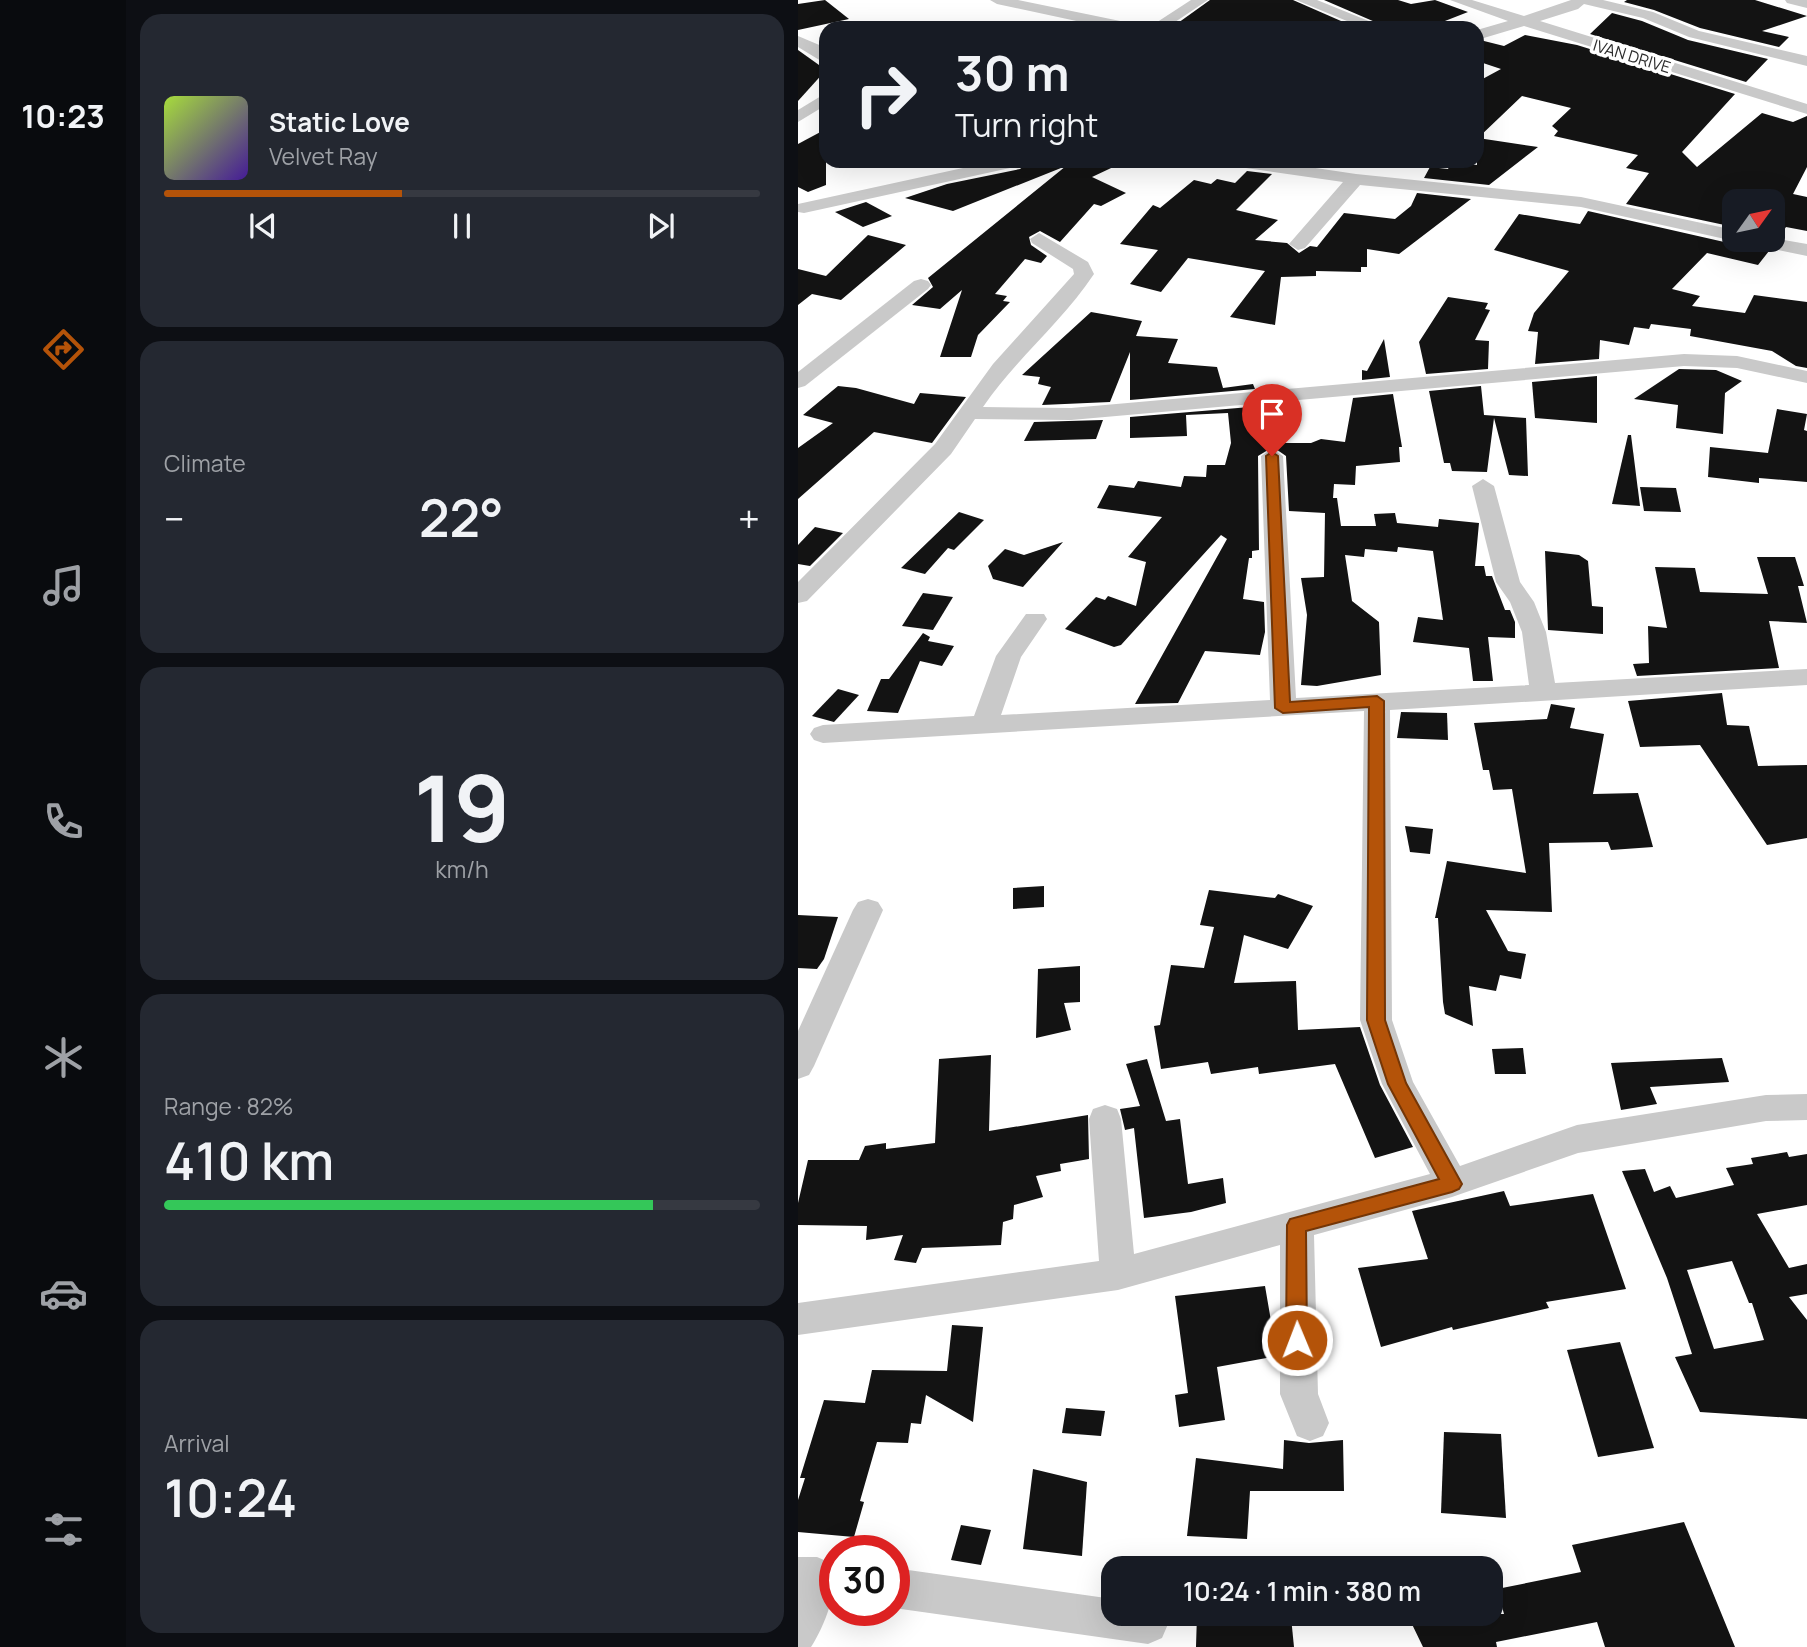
<!DOCTYPE html>
<meta charset="utf-8">
<style>
:root{--surface:#171b24;--page:#242831;--text:#f1f3f6;--muted:#9ea1a6;--line:#363941;--accent:#b45309}
body{margin:0;font-family:Manrope,sans-serif;background:var(--page);color:var(--text);height:100vh;display:flex;flex-direction:column;font-size:26px;white-space:nowrap}
*{box-sizing:border-box;margin:0}
p{font-size:23px;color:var(--muted)}
.icon{flex:none;width:38px;height:38px;fill:none;stroke:currentColor;stroke-width:2;stroke-linecap:round;stroke-linejoin:round}
.map{position:relative;flex:1;overflow:hidden}
.sheet{display:flex;flex-direction:column;gap:14px;padding:14px;background:#0d0f14;width:672px}
.sheet>*{flex:none}
.guide{position:absolute;left:21px;top:21px;width:665px;height:147px;border-radius:21px;box-shadow:0 7px 28px #0002;background:#171b24;color:var(--text);overflow:hidden}
.needle{width:46px;rotate:57deg}
.fabs{position:absolute;left:924px;top:189px;display:grid;gap:14px}
.fabs a{display:grid;place-items:center;width:63px;height:63px;border-radius:14px;background:var(--surface);box-shadow:0 7px 28px #0002;font-size:35px}
.speed{position:absolute;left:21px;top:1535px;display:flex;gap:14px;font-size:35px;font-weight:700;text-align:center}
.speed>*{display:grid;place-content:center;width:91px;height:91px;border-radius:50%;background:var(--surface);box-shadow:0 7px 28px #0002;line-height:1}
.speed .limit{border:10px solid #d22;background:#fff;color:#111}
.pin{position:absolute;display:grid;place-items:center;width:60px;height:60px;color:#fff;margin:-72px -30px;border-radius:50% 50% 50% 0;rotate:-45deg;box-shadow:0 0 7px #0007}
.pin .icon{rotate:45deg}
.me{position:absolute;width:77px;margin:-38px;rotate:359deg;stroke-linejoin:round;filter:drop-shadow(0 0 5px #0008)}
.turn{display:flex;align-items:center;gap:24px;height:147px;padding:0 21px;font-size:32px}
.turn .icon{width:91px;height:91px;stroke-width:2.5}
.turn b{display:block;font-size:49px;line-height:60px}
.big{font-size:52px;font-weight:600;line-height:1.1}
.sheet .tile{flex:1;display:flex;flex-direction:column;justify-content:center;gap:10px;min-width:0;padding:0 24px;border-radius:21px;background:var(--page)}
.sheet .dial{align-items:center;gap:0}
.dial b{font-size:91px;line-height:1}
.song{display:flex;align-items:center;gap:21px}
.cover{width:84px;height:84px;border-radius:10px;background:linear-gradient(135deg,hsl(80 70% 55%),hsl(260 70% 35%))}
.played{height:7px;border-radius:4px;background:linear-gradient(90deg,var(--accent) 40%,var(--line) 40%)}
.keys{display:flex;justify-content:space-around;direction:ltr}
.heat{display:flex;justify-content:space-between;align-items:center;font-size:38px;direction:ltr}
.charge{height:10px;border-radius:5px;background:linear-gradient(90deg,#34c759 82%,var(--line) 0)}
.trip{position:absolute;left:303px;top:1556px;width:402px;height:70px;border-radius:21px;background:var(--surface);box-shadow:0 7px 28px #0002;font-weight:600;line-height:70px;text-align:center}
main{display:flex;flex:1;min-height:0}
.menu{display:flex;flex-direction:column;width:126px;justify-content:space-around;align-items:center;background:#090b0e;color:var(--muted)}
.menu .icon{width:49px;height:49px}
.menu .active{color:var(--accent)}
.menu b{font-size:32px;color:var(--text)}
.map>svg:first-child{display:block}
.building{fill:#131313;fill-rule:evenodd}
.lines{fill:none;stroke-linecap:round;stroke-linejoin:round}
.minor{fill:#c9c9c9;fill-rule:evenodd}
.route{fill:#b45309;stroke:#753606;stroke-width:2}
.labels{text-anchor:middle;stroke-width:7;stroke-linejoin:round;paint-order:stroke}
.far-street-label{font-size:16px;fill:#2c2c2c;stroke:#fff}
</style>
<main>
<nav class="menu">
<b>10:23</b>
<svg class="icon active" aria-label="directions" viewBox="0 0 24 24"><path d="M12 3l9 9-9 9-9-9zM9 14v-3h6M13 9l2 2-2 2"/></svg>
<svg class="icon" aria-label="music" viewBox="0 0 24 24"><path d="M9 18V5l10-2v13"/><circle cx="6" cy="18" r="3"/><circle cx="16" cy="16" r="3"/></svg>
<svg class="icon" aria-label="phone" viewBox="0 0 24 24"><path d="M5 4h4l2 5-3 2q2 4 5 5l2-3 5 2v4C11 20 4 13 5 4z"/></svg>
<svg class="icon" aria-label="climate" viewBox="0 0 24 24"><path d="M12 3v18M4 7l16 10M4 17L20 7"/></svg>
<svg class="icon" aria-label="car" viewBox="0 0 24 24"><path d="M5 17H2v-5l4-1 3-4h7l3 4 3 1v5h-3M9 17h6M6 11h13"/><circle cx="7" cy="17" r="2"/><circle cx="17" cy="17" r="2"/></svg>
<svg class="icon" aria-label="filters" viewBox="0 0 24 24"><path d="M4 7h16M4 17h16"/><circle cx="9" cy="7" r="2"/><circle cx="15" cy="17" r="2"/></svg>
</nav>
<section class="sheet">
<div class="tile">
<div class="song"><i class="cover"></i><div><b>Static Love</b><p>Velvet Ray</p></div></div>
<div class="played"></div>
<div class="keys"><svg class="icon" aria-label="previous" viewBox="0 0 24 24"><path d="M18 5L8 12l10 7zM5 5v14"/></svg><svg class="icon" aria-label="pause" viewBox="0 0 24 24"><path d="M8 5v14M16 5v14"/></svg><svg class="icon" aria-label="next" viewBox="0 0 24 24"><path d="M6 5l10 7-10 7zM19 5v14"/></svg></div>
</div>
<div class="tile"><p>Climate</p>
<div class="heat"><a>−</a><b class="big">22°</b><a>+</a></div>
</div>
<div class="tile dial"><b>19</b><p>km/h</p></div>
<div class="tile"><p>Range · 82%</p><b class="big">410 km</b><div class="charge"></div></div>
<div class="tile"><p>Arrival</p><b class="big">10:24</b></div>
</section>
<div class="map">
<svg width="1009" height="1647" viewBox="0 0 1009 1647">
<rect width="100%" height="100%" fill="#fff"/>
<!-- building -->
<g class="building">
<polygon points="27,0 51,19 0,30 0,4"/>
<polygon points="412,0 495,0 559,28 373,28"/>
<polygon points="526,0 600,0 613,4 637,0 670,12 629,28 591,28"/>
<polygon points="829,0 957,0 1009,16 964,31 991,37 981,47 902,28 856,10 826,2"/>
<polygon points="814,13 844,21 890,40 970,59 948,82 792,34"/>
<polygon points="727,35 779,45 937,94 884,152 899,167 964,113 995,122 1009,116 1009,167 995,194 1009,197 1009,231 988,227 982,236 975,235 975,201 936,201 936,227 828,204 851,173 828,168 840,155 756,136 760,131 754,126 773,108 724,96 680,138 740,147 691,185 626,178 632,167 650,169 653,162 679,165 679,105 685,101 679,100 679,82 703,69 679,61 679,42 686,41 706,46"/>
<polygon points="0,50 28,70 0,101"/>
<polygon points="28,129 28,185 10,192 0,187 0,144"/>
<polygon points="232,161 328,161 294,177 328,193 303,206 296,204 262,242 242,231 231,237 233,245 249,256 243,263 227,259 197,294 209,296 205,301 212,302 180,335 173,357 142,357 164,290 142,309 114,305 135,287 130,278 268,166 155,211 107,198 149,184 222,169"/>
<polygon points="449,171 474,174 438,210 480,220 457,240 489,243 501,253 512,246 519,247 546,213 597,219 613,206 619,193 673,199 601,254 569,249 569,267 563,267 563,272 518,271 518,276 483,277 477,325 432,317 467,271 390,258 363,292 332,284 360,250 322,244 355,205 362,208 396,180 413,184 419,179 437,183"/>
<polygon points="68,202 94,216 65,227 37,212"/>
<polygon points="790,211 935,244 948,240 951,247 971,251 960,265 909,253 874,289 902,296 894,306 947,313 956,295 1009,302 1009,368 998,366 974,351 892,336 893,329 853,324 851,329 836,327 831,345 802,340 801,359 737,364 740,332 730,331 736,313 771,271 696,250 721,214 782,224"/>
<polygon points="70,235 108,245 43,300 14,294 0,305 0,269 28,276"/>
<polygon points="650,297 690,303 687,309 692,310 677,340 691,341 690,369 628,374 621,342"/>
<polygon points="293,312 344,321 338,336 380,339 370,363 419,367 425,388 455,384 457,389 332,400 332,352 312,402 244,405 253,387 240,384 242,377 224,375"/>
<polygon points="586,339 592,377 564,380 564,370 569,371"/>
<polygon points="881,369 918,370 944,381 927,393 925,434 878,428 880,405 836,399"/>
<polygon points="799,376 799,423 737,418 734,382"/>
<polygon points="40,386 58,388 116,404 122,393 168,397 134,443 76,432 0,499 0,448 35,423 5,415"/>
<polygon points="683,386 686,415 728,418 730,476 711,475 696,418 689,472 654,471 652,463 646,463 631,391"/>
<polygon points="595,394 604,447 601,447 602,462 558,466 557,485 536,484 535,498 539,498 543,526 578,526 576,514 597,513 599,523 640,527 641,519 681,523 677,566 686,566 688,576 694,576 707,610 712,610 717,622 717,638 690,637 695,681 675,681 671,648 615,642 620,617 645,620 635,551 600,547 599,552 567,549 566,557 547,555 554,601 581,622 583,675 519,686 503,685 509,615 503,578 526,577 527,513 491,511 488,456 475,447 460,456 461,550 454,551 454,558 451,558 445,599 466,602 467,632 462,655 407,651 380,703 337,704 429,539 423,535 323,645 316,647 267,629 298,597 307,600 310,596 338,606 348,562 330,557 364,517 299,508 311,485 336,488 340,481 383,487 386,476 408,477 409,465 427,465 433,443 430,413 388,415 389,436 332,438 332,417 464,406 469,432 481,432 484,443 513,443 523,439 547,442 555,398"/>
<polygon points="979,409 1009,414 1006,430 1009,431 1009,482 961,478 961,483 910,477 912,447 970,453"/>
<polygon points="305,420 298,439 226,441 236,422"/>
<polygon points="830,435 833,435 842,506 814,504"/>
<polygon points="842,487 878,488 883,512 846,511"/>
<polygon points="161,512 186,520 156,550 150,548 127,574 103,568"/>
<polygon points="17,527 45,533 12,566 0,564 0,545"/>
<polygon points="265,542 225,587 195,579 190,566 207,549 226,555"/>
<polygon points="747,551 781,555 790,561 794,606 805,607 805,634 750,630"/>
<polygon points="959,557 997,557 1006,586 1000,586 1009,623 971,621 981,668 839,676 835,664 851,663 850,626 869,628 857,567 897,568 902,592 970,594"/>
<polygon points="125,593 155,597 135,630 104,626"/>
<polygon points="125,633 132,637 130,641 156,646 144,666 122,661 100,713 69,711 83,679 91,679"/>
<polygon points="40,689 61,695 36,722 14,716"/>
<polygon points="924,693 929,725 951,726 960,766 1009,765 1009,838 969,845 902,745 842,747 830,701"/>
<polygon points="753,704 777,708 772,728 806,734 795,794 840,793 855,847 813,850 810,842 751,843 754,912 688,910 710,951 728,954 723,979 702,975 698,991 671,986 675,1026 647,1014 645,1002 640,918 637,918 649,861 728,873 714,789 695,790 691,770 685,770 676,723 749,719"/>
<polygon points="603,712 649,713 650,740 599,738"/>
<polygon points="607,826 635,829 632,854 612,852"/>
<polygon points="246,886 246,907 215,909 215,888"/>
<polygon points="411,890 477,898 480,894 515,906 490,949 446,935 436,983 498,981 500,1030 562,1027 582,1085 615,1147 577,1158 537,1064 461,1074 460,1067 413,1074 410,1062 363,1069 356,1026 362,1025 373,965 406,968 416,927 402,925"/>
<polygon points="0,915 40,917 26,959 19,969 0,968"/>
<polygon points="282,966 282,1002 266,1003 273,1030 238,1038 240,969"/>
<polygon points="725,1048 728,1074 697,1074 694,1049"/>
<polygon points="193,1055 191,1131 290,1115 291,1159 262,1164 263,1171 238,1176 245,1197 216,1205 215,1219 205,1222 203,1245 124,1248 118,1263 96,1260 105,1235 68,1240 69,1226 0,1225 0,1203 10,1160 61,1160 67,1146 88,1143 88,1149 137,1143 141,1059"/>
<polygon points="924,1058 931,1082 852,1087 859,1104 823,1110 813,1063"/>
<polygon points="349,1059 368,1121 382,1119 390,1184 425,1178 428,1203 393,1212 346,1218 336,1128 327,1130 322,1109 342,1106 328,1064"/>
<path d="M989,1152l2,5 18,-3v51l-50,9 32,54 18,-4v30l-18,3 18,23v99l-107,-7 -25,-55 17,-3 -25,-76 -45,-107 23,-2 9,23 16,-6 6,12 58,-13 -8,-17 27,-4 -2,-6zM934,1261l17,42h3l12,37 -50,9 -27,-79z"/>
<polygon points="706,1191 712,1206 795,1194 828,1289 748,1302 751,1308 655,1330 654,1327 583,1347 560,1268 630,1259 614,1211"/>
<polygon points="467,1286 479,1356 419,1367 427,1420 381,1427 377,1395 390,1393 377,1296"/>
<polygon points="154,1325 185,1327 175,1422 128,1395 123,1424 113,1423 110,1443 79,1442 62,1501 66,1502 56,1537 0,1532 0,1500 7,1478 2,1478 26,1400 67,1403 74,1370 149,1371"/>
<polygon points="822,1342 856,1448 800,1457 769,1350"/>
<polygon points="268,1408 307,1411 303,1436 264,1433"/>
<polygon points="646,1432 703,1434 708,1518 643,1513"/>
<polygon points="486,1440 511,1443 545,1440 546,1491 452,1491 449,1539 389,1536 398,1458 485,1469"/>
<polygon points="235,1469 289,1482 284,1556 225,1549"/>
<polygon points="886,1522 937,1647 807,1647 799,1622 698,1642 699,1647 625,1647 611,1618 623,1614 706,1614 699,1589 783,1572 774,1545"/>
<polygon points="163,1525 193,1530 183,1565 153,1560"/>
<polygon points="399,1614 479,1614 493,1617 496,1647 398,1647"/>
</g>
<g class="lines">
<!-- minor -->
<g class="minor">
<polygon points="192,0 220,0 332,23 340,28 311,28 199,4"/>
<polygon points="393,0 410,0 368,28 350,28"/>
<polygon points="498,0 519,0 588,28 566,28"/>
<polygon points="652,0 674,0 726,16 773,0 805,0 855,12 901,31 1009,56 1009,66 891,37 845,18 786,4 780,9 742,21 1009,104 1009,114 726,26 679,40 679,30 710,21"/>
<polygon points="987,0 1009,0 1009,8 989,3"/>
<polygon points="0,36 26,47 28,64 0,47"/>
<polygon points="28,93 28,105 0,122 0,110"/>
<polygon points="197,161 230,161 221,166 6,213 0,212 0,204"/>
<polygon points="425,161 470,161 558,174 783,197 936,230 936,240 939,240 936,241 783,207 562,185 507,248 500,250 491,244 545,182 434,166"/>
<path d="M241,233l49,29 6,12c-32,48 -78,85 -111,133l88,1 613,-54 53,2 70,15v12l-70,-15 -53,-2 -613,54 -96,-1 -24,35 -144,147 -9,2v-21l137,-138 58,-80 81,-90 -1,-5 -41,-26 -2,-4z"/>
<polygon points="975,238 1009,244 1009,256 952,244 950,240"/>
<polygon points="123,279 130,281 133,285 130,289 7,386 0,388 0,372 116,281"/>
<polygon points="474,449 485,456 498,698 731,685 724,632 712,602 698,582 674,486 685,479 696,486 722,582 736,602 748,632 757,683 1009,669 1009,685 592,710 594,1020 615,1082 662,1166 779,1125 968,1095 1009,1094 1009,1120 968,1121 780,1153 654,1197 516,1235 520,1394 531,1423 525,1436 512,1441 499,1436 482,1394 482,1245 320,1290 0,1335 0,1303 301,1261 291,1119 295,1109 307,1105 319,1109 323,1119 336,1254 632,1174 584,1084 562,1020 566,711 25,743 16,740 12,734 16,728 25,725 176,716 198,656 228,614 246,614 249,619 223,657 203,715 472,700 463,456"/>
<polygon points="70,899 80,902 85,910 16,1066 11,1075 0,1079 0,1031 55,910 60,902"/>
<path d="M0,1557h19l14,6c10,23 -7,64 -20,84h-13z"/>
<polygon points="96,1568 315,1599 315,1614 366,1614 370,1624 364,1638 350,1644 96,1608"/>
</g>
</g>
<!-- route -->
<polygon class="route" points="474,452 480,456 492,702 579,696 586,701 587,1020 608,1083 664,1184 661,1189 654,1192 508,1231 509,1340 506,1346 499,1349 491,1346 488,1340 489,1225 492,1219 641,1179 590,1084 569,1020 571,707 485,713 477,708 468,456"/>
<g class="labels">
<!-- far-street labels -->
<g class="far-street-label">
<text transform="translate(834 56) rotate(17)" y="6">IVAN DRIVE</text>
</g>
</g>
</svg>
<div class="fabs">
<a><svg class="needle" viewBox="-14 -14 28 28"><path d="M0-13l5 13h-10z" fill="#e53935"/><path d="M0 13l5-13h-10z" fill="#9ea1a6"/></svg></a>
</div>
<div class="speed"><div class="limit">30</div></div>
<div class="pin" style="left:474px;top:456px;background:#d93025"><svg class="icon" aria-label="arrive" viewBox="0 0 24 24"><path d="M6 21V4h12l-3 4 3 4H6"/></svg></div>
<svg class="me" style="left:499px;top:1340px" viewBox="-20 -20 40 40"><circle r="17" fill="#b45309" stroke="#fff" stroke-width="3"/><path d="M0-11L8 9 0 5-8 9z" fill="#fff"/></svg>
<div class="trip">10:24 · 1 min · 380 m</div>
<div class="guide">
<div class="turn"><svg class="icon" aria-label="right" viewBox="0 0 24 24"><path d="M7 20v-9h11M14 6l5 5-5 5"/></svg><div><b>30 m</b>Turn right</div></div>
</div>
</div>
</main>
